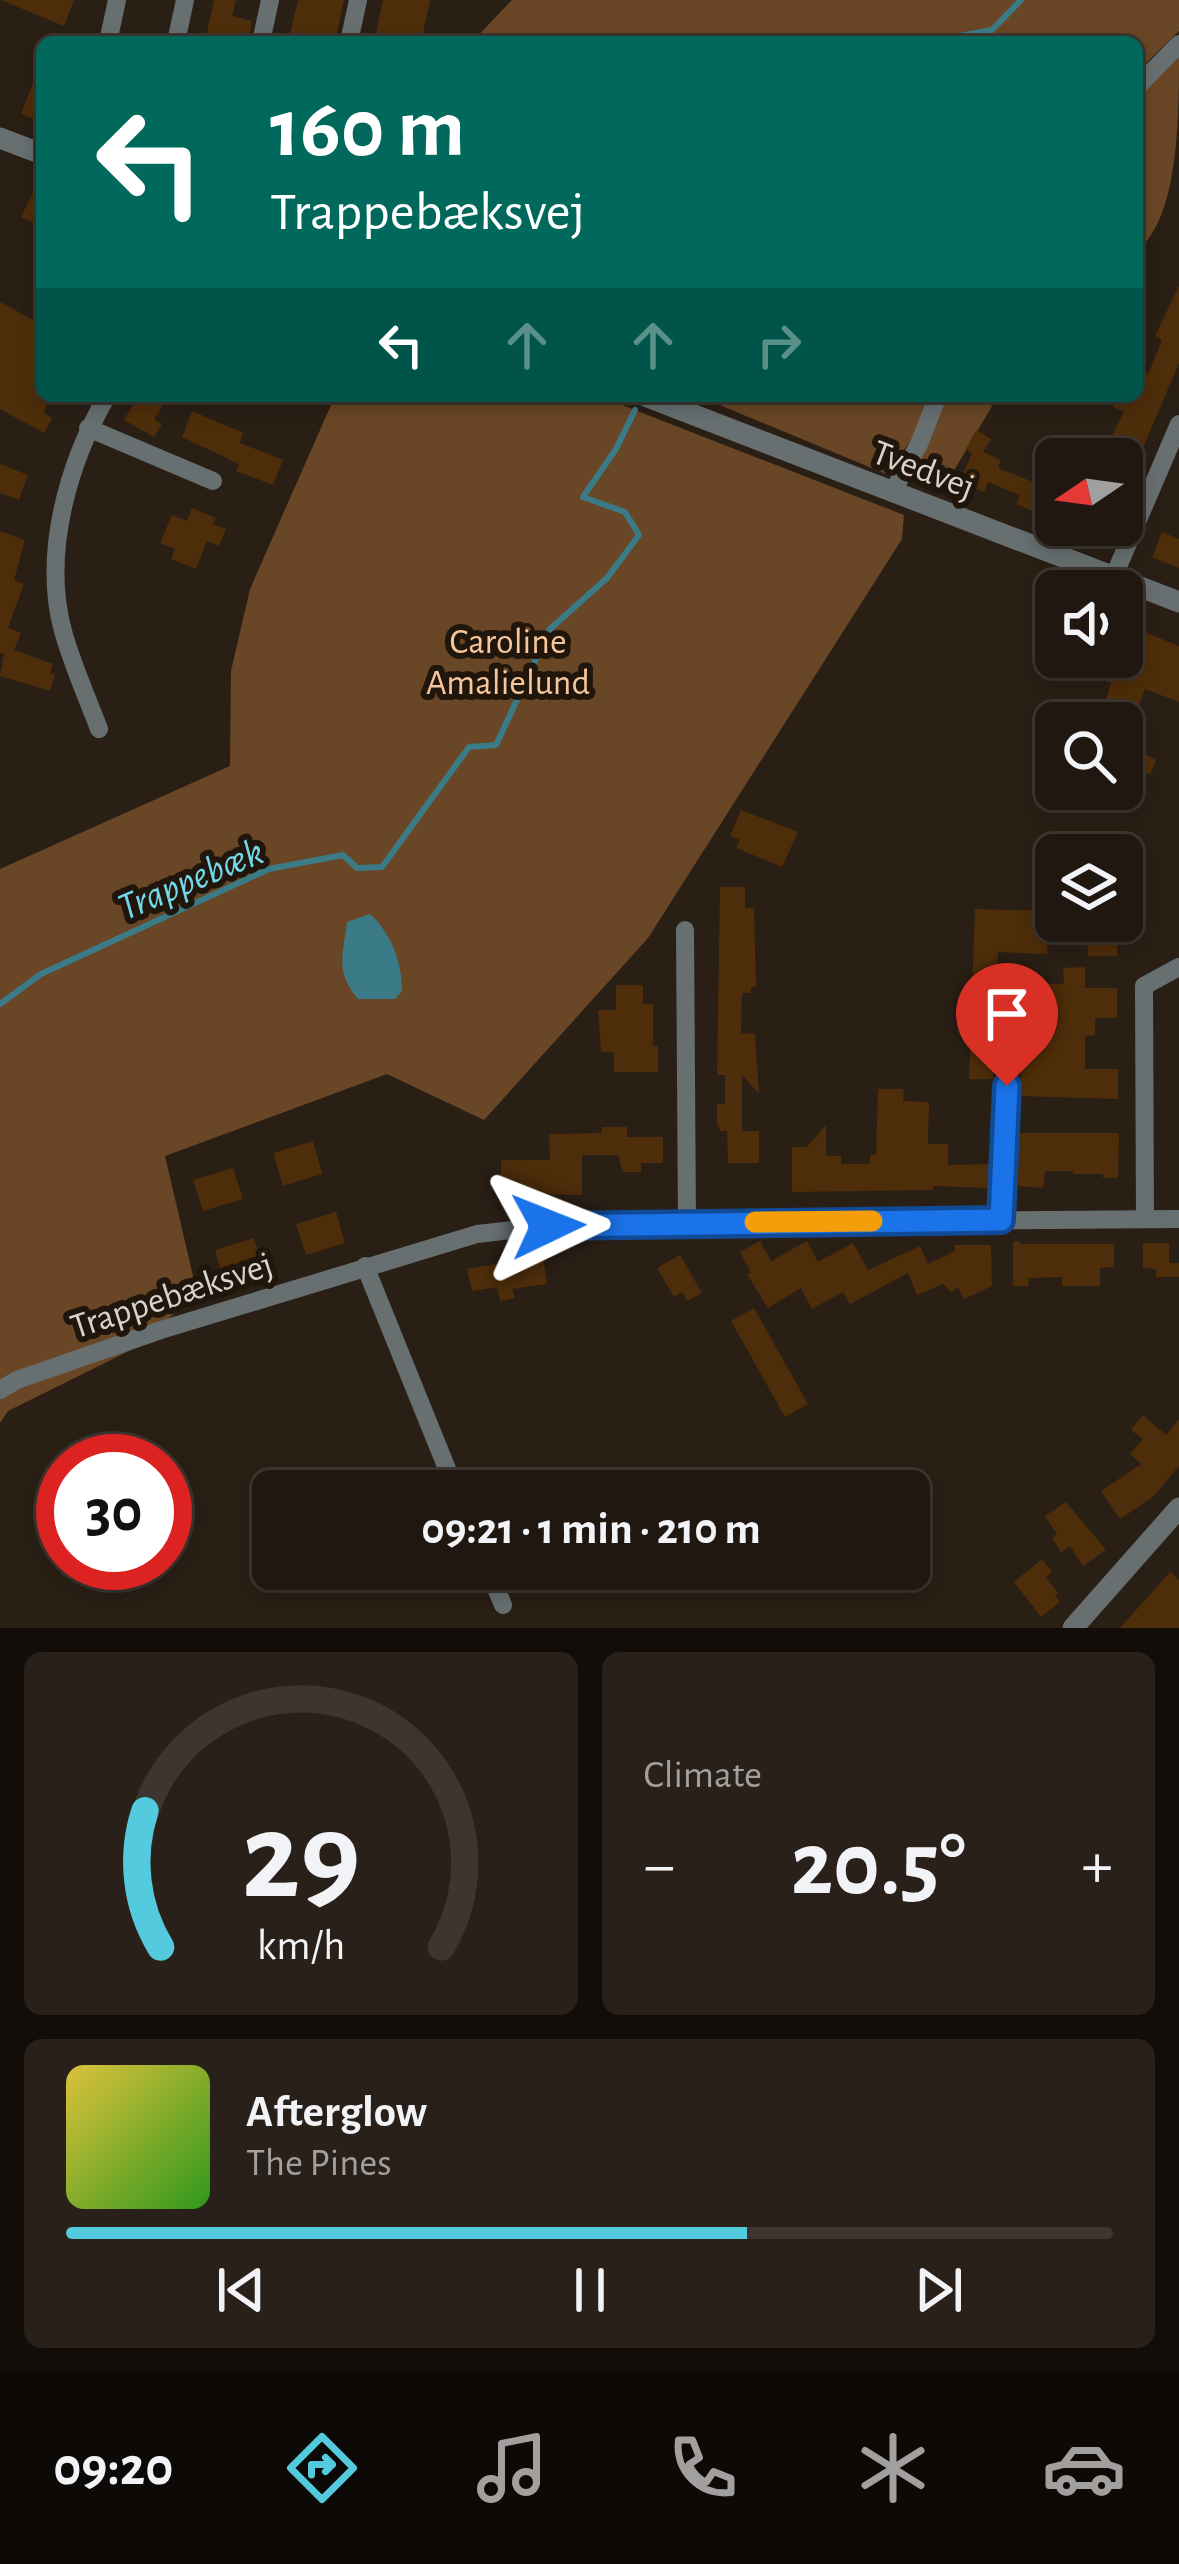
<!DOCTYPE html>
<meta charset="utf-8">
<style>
:root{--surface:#201710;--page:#282019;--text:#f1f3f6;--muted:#a29f9f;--line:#3d3630;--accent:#54cade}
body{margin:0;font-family:"Alegreya Sans",sans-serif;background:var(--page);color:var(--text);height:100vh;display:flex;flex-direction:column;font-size:45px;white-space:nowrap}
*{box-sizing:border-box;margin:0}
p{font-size:39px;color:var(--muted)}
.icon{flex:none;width:66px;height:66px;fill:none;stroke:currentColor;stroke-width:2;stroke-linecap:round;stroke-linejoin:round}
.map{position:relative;height:1628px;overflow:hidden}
.drawer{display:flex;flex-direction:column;gap:24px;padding:24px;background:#120d09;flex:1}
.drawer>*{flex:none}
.banner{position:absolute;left:36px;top:36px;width:1107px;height:366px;border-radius:18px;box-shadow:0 6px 18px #0003,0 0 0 3px var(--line);background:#00695c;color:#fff;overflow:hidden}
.needle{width:78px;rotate:257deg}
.buttons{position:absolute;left:1035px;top:438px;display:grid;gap:24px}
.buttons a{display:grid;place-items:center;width:108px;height:108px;border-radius:18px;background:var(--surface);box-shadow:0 6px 18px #0003,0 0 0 3px var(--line);font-size:60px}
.speed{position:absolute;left:36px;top:1434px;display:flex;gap:24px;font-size:60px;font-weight:700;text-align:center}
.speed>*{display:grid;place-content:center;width:156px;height:156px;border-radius:50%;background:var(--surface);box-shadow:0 6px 18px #0003,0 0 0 3px var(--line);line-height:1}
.speed .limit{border:18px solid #d22;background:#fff;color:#111}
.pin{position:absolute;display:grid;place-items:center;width:102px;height:102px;color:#fff;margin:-123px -51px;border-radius:50% 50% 50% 0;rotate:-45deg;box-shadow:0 0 12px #0007}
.pin .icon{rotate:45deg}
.me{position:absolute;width:132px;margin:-66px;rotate:88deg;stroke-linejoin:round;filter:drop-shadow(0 0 9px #0008)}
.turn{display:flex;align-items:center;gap:42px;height:252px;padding:0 36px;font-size:54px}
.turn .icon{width:156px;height:156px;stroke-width:2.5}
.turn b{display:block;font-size:84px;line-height:102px}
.lanes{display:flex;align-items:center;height:114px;padding:0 36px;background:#0003;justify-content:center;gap:60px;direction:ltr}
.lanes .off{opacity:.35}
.big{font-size:90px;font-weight:700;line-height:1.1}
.drawer .tile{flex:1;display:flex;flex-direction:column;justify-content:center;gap:18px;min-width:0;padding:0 42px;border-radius:18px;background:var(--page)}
.drawer .dial{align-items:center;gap:0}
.dial svg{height:312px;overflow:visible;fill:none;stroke:var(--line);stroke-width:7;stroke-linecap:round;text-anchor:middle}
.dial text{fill:var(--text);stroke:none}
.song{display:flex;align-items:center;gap:36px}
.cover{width:144px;height:144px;border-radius:18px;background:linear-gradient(135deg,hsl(50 70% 55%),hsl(110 70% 35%))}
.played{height:12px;border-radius:6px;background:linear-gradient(90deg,var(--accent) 65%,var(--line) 65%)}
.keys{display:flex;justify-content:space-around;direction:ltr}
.heat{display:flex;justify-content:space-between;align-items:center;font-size:66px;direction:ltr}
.drawer .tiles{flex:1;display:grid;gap:24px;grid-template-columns:1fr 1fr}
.tile:last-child{grid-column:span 2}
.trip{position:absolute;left:252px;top:1470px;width:678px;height:120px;border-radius:18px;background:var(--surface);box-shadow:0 6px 18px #0003,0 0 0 3px var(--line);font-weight:700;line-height:120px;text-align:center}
.tabs{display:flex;height:192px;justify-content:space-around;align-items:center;background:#0d0906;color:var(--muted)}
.tabs .icon{width:84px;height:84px}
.tabs .active{color:var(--accent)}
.tabs b{font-size:54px;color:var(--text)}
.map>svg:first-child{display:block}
.forest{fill:#694625}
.water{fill:#3b7b87}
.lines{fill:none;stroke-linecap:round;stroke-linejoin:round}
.stream{stroke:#3b7b87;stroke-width:6}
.building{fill:#4e2d0a}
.minor{stroke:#676f71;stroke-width:18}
.tertiary{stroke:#676f71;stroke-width:21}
.route-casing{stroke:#114b97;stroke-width:30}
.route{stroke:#1a73e8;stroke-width:21}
.slow{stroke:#f59e0b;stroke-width:21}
.labels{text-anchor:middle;stroke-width:12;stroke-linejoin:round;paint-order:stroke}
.street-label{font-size:36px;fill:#dad2cc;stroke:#20160c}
.park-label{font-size:36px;fill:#f6c69c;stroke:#20160c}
.water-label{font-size:39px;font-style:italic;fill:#72d8ea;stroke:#20160c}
</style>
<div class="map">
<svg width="1179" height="1628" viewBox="0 0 1179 1628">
<rect width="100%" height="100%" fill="#2a1f15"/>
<!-- forest -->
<g class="forest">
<polygon points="512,0 1179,0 1179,31 1137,72 1137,42 472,42"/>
<path d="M1179,54c0,62 0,163 -42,197v-154z"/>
<polygon points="335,396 599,396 904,515 902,539 648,938 484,1120 387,1074 165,1156 197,1293 137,1347 8,1411 0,1423 0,869 230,766 231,671 250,589"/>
<polygon points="698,396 931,396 913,438 886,474"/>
<polygon points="943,396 998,396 946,484 908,476"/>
</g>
<!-- water -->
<path class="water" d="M370,914c21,19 32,48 32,77l-7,8h-37c-23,-28 -15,-43 -11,-77z"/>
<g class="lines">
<!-- stream -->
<g class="stream">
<polyline points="951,42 954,37 992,30 1021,0"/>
<polyline points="0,1004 41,974 269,869 343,855 357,868 382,867 469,747 496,745 550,629 607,578 639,535 625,512 583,497 616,449 635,410"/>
</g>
</g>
<!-- building -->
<g class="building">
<polygon points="1,0 74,0 64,26"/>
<polygon points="214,0 236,0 232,16 252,21 248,41 228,37 227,42 205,42"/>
<polygon points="298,0 344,0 335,42 288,42"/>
<polygon points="383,0 430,0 421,42 374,42"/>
<polygon points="41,62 42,62 42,122 21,114"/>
<polygon points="42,174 42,227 21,217"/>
<polygon points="1179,286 1179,363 1139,457 1131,454 1129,457 1106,447 1124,412 1113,407 1117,396 1137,396 1137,369 1148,374 1162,340 1155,336"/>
<polygon points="0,302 42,325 42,396 52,396 43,412 52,418 44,433 0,409"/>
<polygon points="138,396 168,396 154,420 162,424 154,437 124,420"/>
<polygon points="192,411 243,433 240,443 283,460 273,485 236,471 239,464 182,437"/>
<polygon points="976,430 991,439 983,452 1001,460 998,468 1051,489 1040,514 1016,504 1020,495 988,482 984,492 960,482 972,453 966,449"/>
<polygon points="0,464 28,475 19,500 0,493"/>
<polygon points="192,508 216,518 213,524 226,529 219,546 207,541 196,569 171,559 175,549 160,543 172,515 187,521"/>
<polygon points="0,531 25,540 14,580 24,584 8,628 21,633 14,650 53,664 50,673 55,675 50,691 0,676 4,654 0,653"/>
<polygon points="1162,532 1179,539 1179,568 1152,557"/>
<polygon points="1122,623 1179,646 1179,702 1145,689 1132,723 1099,723 1111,683 1095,677 1102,657 1122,657"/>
<polygon points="1122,746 1156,759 1151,774 1135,772 1123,803"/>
<polygon points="741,810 798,832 782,867 736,848 740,840 730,836"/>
<polygon points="720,887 745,887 745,908 754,908 756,987 751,987 751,993 742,993 741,1033 755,1034 759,1094 742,1075 742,1131 759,1131 759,1163 728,1163 727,1131 720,1131 717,1124 717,1104 725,1104 725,1075 717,1075"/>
<polygon points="975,909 1049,911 1047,954 998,952 996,989 972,988"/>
<polygon points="1087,921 1117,921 1117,956 1088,956"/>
<polygon points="1085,967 1085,988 1117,988 1117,1018 1095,1018 1095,1035 1085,1036 1085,1069 1118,1069 1118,1099 1020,1096 1024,1028 1042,1028 1045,984 1064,984 1063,968"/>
<polygon points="616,985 643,985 643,1004 653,1004 653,1046 658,1046 658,1072 614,1072 614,1052 601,1052 598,1010 616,1010"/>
<polygon points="971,1027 994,1028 993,1079 969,1079"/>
<polygon points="878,1089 904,1089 903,1101 929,1102 928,1144 948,1144 948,1165 990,1164 989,1188 933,1186 933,1190 792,1192 792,1147 807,1147 826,1125 826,1156 841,1156 841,1164 870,1164 870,1155 876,1155"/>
<polygon points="602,1127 627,1127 627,1137 663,1137 663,1163 641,1163 641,1172 623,1172 618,1155 582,1155 582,1195 501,1194 501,1160 550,1160 549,1134 602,1133"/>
<polygon points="1018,1133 1119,1133 1118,1178 1103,1178 1103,1174 1073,1174 1073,1171 1045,1171 1043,1188 1018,1186"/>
<polygon points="313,1141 322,1174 283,1186 273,1153"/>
<polygon points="233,1168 243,1199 203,1211 193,1180"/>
<polygon points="336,1212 345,1243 306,1255 296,1224"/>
<polygon points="254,1238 264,1269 224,1281 215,1250"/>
<polygon points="760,1241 771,1261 807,1241 818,1262 853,1243 868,1270 920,1246 928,1264 955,1251 955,1245 991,1245 992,1286 964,1299 958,1288 951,1292 943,1284 917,1295 908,1273 850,1304 843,1292 812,1309 801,1288 768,1308 747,1274 751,1273 740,1252"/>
<polygon points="1019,1241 1020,1244 1114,1244 1114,1267 1100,1268 1100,1286 1062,1286 1062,1277 1028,1278 1029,1286 1013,1286 1013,1242"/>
<polygon points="1143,1243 1169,1243 1169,1263 1179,1263 1179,1277 1156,1277 1156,1269 1143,1268"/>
<polygon points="680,1255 702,1293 687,1301 682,1292 674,1297 657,1268"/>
<polygon points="543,1256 547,1284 512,1289 515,1298 500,1301 497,1287 472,1291 467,1269"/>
<polygon points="754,1308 808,1404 785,1417 731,1321"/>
<polygon points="1143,1415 1166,1435 1179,1419 1179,1466 1153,1497 1120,1519 1101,1491 1141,1464 1130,1454 1143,1439 1131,1430"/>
<polygon points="1066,1502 1106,1550 1083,1566 1070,1546 1061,1552 1052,1538 1057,1534 1045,1516"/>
<polygon points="1042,1559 1052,1572 1046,1577 1058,1593 1055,1596 1060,1602 1041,1617 1014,1582"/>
<polygon points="1170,1572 1179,1580 1179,1628 1120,1628"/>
</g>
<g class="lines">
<!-- minor -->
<g class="minor">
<polyline points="108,42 117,0"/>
<polyline points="176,42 185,0"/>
<polyline points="261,42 270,0"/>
<polyline points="349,42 358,0"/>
<polyline points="1137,87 1179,44"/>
<polyline points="88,428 213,481"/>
<polyline points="893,491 919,444 938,396"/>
<polyline points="1114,576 1179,424"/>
<path d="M99,729c-12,-32 -27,-65 -36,-98 -21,-77 5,-168 44,-235"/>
<polyline points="685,930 687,1223"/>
<polyline points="1145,1219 1144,986 1179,967"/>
<polyline points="1001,1220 1011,996"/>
<polyline points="365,1266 456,1491"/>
<polyline points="0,1390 17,1380 161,1330 477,1234 548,1226 687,1223 1179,1219"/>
<polyline points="488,1569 503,1605"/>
</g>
<!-- tertiary -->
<g class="tertiary">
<polyline points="0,138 42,154"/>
<polyline points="645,396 1179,602"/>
<polyline points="1073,1628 1179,1508"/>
</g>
</g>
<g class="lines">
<!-- route casing -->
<g class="route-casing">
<polyline id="route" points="548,1226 1001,1220 1007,1086"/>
</g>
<!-- route -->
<use href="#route" class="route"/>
<!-- slow -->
<polyline class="slow" points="755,1222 872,1221"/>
</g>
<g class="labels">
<!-- street labels -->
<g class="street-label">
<text transform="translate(924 468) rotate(21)" y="13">Tvedvej</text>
<text transform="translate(171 1294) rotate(-18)" y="13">Trappebæksvej</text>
</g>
<!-- park labels -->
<g class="park-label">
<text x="508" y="653">Caroline<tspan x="508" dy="41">Amalielund</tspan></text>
</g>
<!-- water labels -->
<g class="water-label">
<text transform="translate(190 878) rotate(-23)" y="14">Trappebæk</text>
</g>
</g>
</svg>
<div class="buttons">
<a><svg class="needle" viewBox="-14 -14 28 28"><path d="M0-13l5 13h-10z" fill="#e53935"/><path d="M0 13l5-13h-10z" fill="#a29f9f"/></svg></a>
<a><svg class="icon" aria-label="sound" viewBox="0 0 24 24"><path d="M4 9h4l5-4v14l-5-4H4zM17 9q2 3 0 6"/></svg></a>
<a><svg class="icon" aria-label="search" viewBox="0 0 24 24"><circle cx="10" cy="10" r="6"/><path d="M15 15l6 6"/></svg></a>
<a><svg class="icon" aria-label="layers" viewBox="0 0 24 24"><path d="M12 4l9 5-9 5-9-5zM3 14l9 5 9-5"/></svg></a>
</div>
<div class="speed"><div class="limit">30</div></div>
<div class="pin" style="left:1007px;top:1086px;background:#d93025"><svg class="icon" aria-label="arrive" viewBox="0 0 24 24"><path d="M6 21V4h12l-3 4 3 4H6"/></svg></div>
<svg class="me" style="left:548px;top:1226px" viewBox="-20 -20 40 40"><path d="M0-17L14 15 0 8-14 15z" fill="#1a73e8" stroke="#fff" stroke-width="4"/></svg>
<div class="trip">09:21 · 1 min · 210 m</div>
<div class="banner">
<div class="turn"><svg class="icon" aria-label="left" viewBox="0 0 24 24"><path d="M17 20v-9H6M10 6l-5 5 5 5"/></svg><div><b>160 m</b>Trappebæksvej</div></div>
<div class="lanes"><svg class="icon" aria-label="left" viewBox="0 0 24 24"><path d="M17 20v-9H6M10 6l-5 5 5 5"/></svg><svg class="icon off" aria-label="ahead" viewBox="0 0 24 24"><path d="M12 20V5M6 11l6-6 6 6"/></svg><svg class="icon off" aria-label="ahead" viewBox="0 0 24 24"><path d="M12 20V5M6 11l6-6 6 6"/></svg><svg class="icon off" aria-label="right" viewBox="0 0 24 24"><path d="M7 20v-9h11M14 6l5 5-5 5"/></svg></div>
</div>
</div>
<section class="drawer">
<div class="tiles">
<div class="tile dial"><svg viewBox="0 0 100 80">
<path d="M14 69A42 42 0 1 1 86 69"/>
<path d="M14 69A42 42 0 0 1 10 34" stroke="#54cade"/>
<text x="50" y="56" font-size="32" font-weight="700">29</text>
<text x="50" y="72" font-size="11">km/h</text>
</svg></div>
<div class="tile"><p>Climate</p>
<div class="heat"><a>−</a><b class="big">20.5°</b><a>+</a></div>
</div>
<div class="tile">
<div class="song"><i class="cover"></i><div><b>Afterglow</b><p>The Pines</p></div></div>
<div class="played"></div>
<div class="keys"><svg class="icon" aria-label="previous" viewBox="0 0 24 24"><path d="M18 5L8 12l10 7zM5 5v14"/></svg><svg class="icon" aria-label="pause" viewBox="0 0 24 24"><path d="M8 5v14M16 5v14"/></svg><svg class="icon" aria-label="next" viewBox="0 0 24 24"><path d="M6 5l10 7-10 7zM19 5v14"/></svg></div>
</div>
</div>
</section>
<nav class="tabs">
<b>09:20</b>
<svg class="icon active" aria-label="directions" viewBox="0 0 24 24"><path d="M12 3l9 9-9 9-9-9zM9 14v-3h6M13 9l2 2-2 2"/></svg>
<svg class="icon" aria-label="music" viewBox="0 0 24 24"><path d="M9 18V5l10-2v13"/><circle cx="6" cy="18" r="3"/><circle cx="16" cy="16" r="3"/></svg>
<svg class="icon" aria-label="phone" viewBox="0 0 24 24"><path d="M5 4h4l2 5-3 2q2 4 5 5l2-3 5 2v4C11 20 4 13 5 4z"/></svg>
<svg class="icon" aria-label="climate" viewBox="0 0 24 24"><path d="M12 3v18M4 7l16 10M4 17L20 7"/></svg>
<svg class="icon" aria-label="car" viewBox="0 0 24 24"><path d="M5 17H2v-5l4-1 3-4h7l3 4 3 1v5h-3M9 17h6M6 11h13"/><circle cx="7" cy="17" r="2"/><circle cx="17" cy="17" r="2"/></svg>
</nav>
